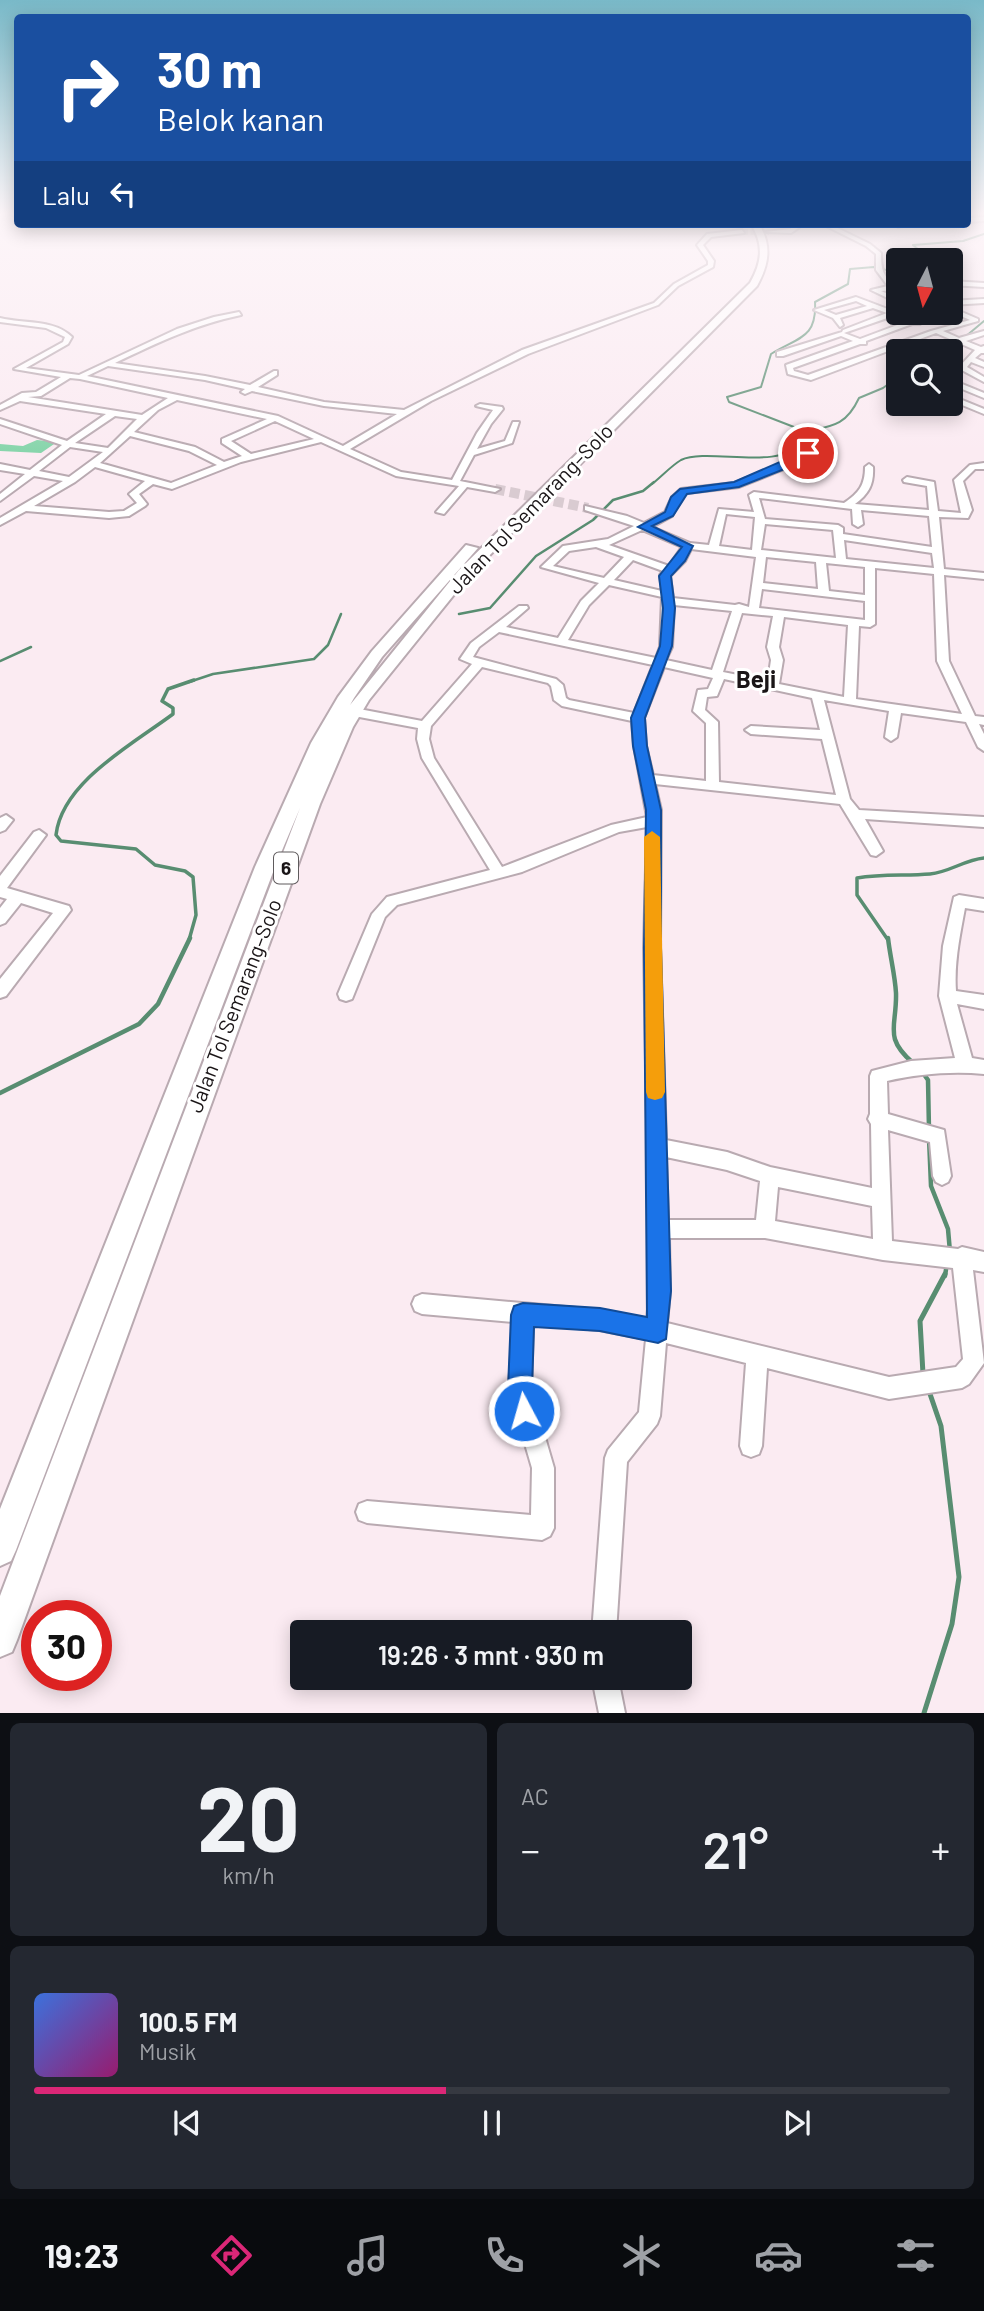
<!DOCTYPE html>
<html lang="id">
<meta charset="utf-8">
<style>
:root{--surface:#171b24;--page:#242831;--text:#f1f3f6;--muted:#9ea1a6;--line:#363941;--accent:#db2777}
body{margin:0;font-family:Barlow,sans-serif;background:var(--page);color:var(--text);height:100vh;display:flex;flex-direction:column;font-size:26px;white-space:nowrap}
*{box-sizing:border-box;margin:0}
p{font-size:23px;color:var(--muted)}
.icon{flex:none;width:38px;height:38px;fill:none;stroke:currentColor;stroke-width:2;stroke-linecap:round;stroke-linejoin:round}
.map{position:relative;height:1713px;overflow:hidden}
.panel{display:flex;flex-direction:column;gap:10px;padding:10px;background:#0d0f14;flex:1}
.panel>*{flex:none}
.hud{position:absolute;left:14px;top:14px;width:957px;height:214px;border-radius:7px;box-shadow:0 4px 18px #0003;background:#1a4fa0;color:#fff;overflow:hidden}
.needle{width:46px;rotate:186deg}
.controls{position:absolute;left:886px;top:248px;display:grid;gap:14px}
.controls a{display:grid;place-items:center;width:77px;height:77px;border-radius:7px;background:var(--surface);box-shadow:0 4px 18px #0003;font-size:35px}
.speed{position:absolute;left:21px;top:1600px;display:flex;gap:14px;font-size:35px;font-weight:700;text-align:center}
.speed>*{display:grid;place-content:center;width:91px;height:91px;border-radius:50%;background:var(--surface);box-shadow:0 4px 18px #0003;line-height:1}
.speed .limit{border:10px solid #d22;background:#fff;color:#111}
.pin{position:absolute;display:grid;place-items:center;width:60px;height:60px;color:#fff;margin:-30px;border:4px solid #fff;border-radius:50%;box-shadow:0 2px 7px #0007}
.me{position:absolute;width:77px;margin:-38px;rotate:354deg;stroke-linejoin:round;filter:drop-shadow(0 0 5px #0008)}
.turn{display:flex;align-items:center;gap:24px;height:147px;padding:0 28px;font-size:32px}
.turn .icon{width:91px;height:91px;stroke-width:2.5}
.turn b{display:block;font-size:49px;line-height:60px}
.then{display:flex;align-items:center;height:66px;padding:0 28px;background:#0003;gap:14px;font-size:26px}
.big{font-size:52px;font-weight:600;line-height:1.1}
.panel .widget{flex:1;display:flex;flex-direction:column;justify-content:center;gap:10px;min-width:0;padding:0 24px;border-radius:10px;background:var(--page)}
.panel .dial{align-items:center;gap:0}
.dial b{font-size:91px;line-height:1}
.song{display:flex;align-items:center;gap:21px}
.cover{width:84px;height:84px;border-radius:10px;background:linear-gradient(135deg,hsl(220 70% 55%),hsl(320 70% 35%))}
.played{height:7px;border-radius:4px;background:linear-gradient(90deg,var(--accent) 45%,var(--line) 45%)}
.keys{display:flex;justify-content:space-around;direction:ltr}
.heat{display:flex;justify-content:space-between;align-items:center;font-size:38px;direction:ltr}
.panel .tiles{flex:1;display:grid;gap:10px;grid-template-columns:1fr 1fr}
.widget:last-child{grid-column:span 2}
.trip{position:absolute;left:290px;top:1620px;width:402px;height:70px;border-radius:7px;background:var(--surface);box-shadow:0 4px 18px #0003;font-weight:600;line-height:70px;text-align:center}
.tab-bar{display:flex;height:112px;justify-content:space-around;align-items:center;background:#090b0e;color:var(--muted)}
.tab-bar .icon{width:49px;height:49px}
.tab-bar .current{color:var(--accent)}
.tab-bar b{font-size:32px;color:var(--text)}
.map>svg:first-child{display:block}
.forest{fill:#87d5ab}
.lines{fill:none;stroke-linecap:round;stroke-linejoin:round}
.stream-far4{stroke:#588d71;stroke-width:2}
.stream-far3{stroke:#588d71;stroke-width:2.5}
.stream-far2{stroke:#588d71;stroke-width:3.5}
.stream-far1{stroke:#588d71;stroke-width:4.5}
.stream{stroke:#588d71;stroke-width:5}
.minor-tunnel-far1{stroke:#d9cbd1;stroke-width:6;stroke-dasharray:6 2.5;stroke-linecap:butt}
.minor-tunnel{stroke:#d9cbd1;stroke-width:10;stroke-dasharray:10 5;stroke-linecap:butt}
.minor-casing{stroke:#b9aab1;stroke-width:4}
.highway-casing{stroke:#b9aab1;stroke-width:4}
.minor{fill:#fff;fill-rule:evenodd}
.highway{fill:#fff;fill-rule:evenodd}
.route{fill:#1a73e8;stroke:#114b97;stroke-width:2}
.slow{fill:#f59e0b}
.labels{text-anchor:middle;stroke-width:6;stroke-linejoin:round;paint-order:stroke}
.shield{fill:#fff;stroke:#5f5b5d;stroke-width:2}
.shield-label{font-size:19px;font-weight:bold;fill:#1a1517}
.street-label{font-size:21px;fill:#1a1517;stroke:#fff}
.quarter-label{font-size:24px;font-weight:bold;fill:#1a1517;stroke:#fff}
</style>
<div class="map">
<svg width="984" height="1713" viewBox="0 0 984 1713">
<rect width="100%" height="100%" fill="#fbebf2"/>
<!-- forest -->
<polygon class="forest" points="37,440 57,442 41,453 0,451 0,444 23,446"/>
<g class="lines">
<!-- stream-far4 -->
<g class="stream-far4">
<polyline points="932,261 913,245 963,241 984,234"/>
<polyline points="965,337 984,321"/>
<polyline points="940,352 958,340"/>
<path d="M800,433c30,-7 45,-5 59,-35l24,-10 15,-11"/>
<path d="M652,484c9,-7 19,-18 29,-24 27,-13 100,12 120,-18l-1,-9 -6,-6 -65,-25 -2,-5 34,-10 10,-33c28,-17 46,-16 44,-52l33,-18 2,-15 24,-2 24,6"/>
</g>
<!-- stream-far3 -->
<g class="stream-far3">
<polyline points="459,614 490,608 536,556 593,520 613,500 643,491 654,482"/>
<polyline points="0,661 31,647"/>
<polyline points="189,682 213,674 314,659 328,645 341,614"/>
</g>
<!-- stream-far2 -->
<g class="stream-far2">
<path d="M189,940l7,-25 -3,-38 -8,-6 -30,-6 -19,-16 -75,-8 -5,-6c6,-53 77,-91 117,-121v-6l-11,-7 6,-12 26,-9"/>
<path d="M888,940l-31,-45v-17c25,-4 49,-2 73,-4 20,-2 34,-14 54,-16"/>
</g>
<!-- stream-far1 -->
<g class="stream-far1">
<path d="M888,938c2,18 7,37 8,55 1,34 -13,44 17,70"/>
<polyline points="923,1073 928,1080 929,1130"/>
<polyline points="0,1093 139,1024 158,1004 190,938"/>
<polyline points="929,1138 931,1186 948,1229 950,1252"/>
<polyline points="945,1276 947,1263"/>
</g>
<!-- stream -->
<g class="stream">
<polyline points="923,1374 920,1321 945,1274"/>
<polyline points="924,1713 952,1624 959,1577 941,1426 929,1391"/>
</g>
<!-- minor-tunnel-far1 -->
<polyline class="minor-tunnel-far1" points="742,232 769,232"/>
<!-- minor-tunnel -->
<polyline class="minor-tunnel" points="495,489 588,508"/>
<!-- minor casing -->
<g class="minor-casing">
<g id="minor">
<polygon points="984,217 984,221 968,222 968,218"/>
<polygon points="797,224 804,224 791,233 766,232 790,229"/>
<path d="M822,224h7l41,20 11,9c0,14 1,26 17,32v5l-17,1 17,7v5l-27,-13 17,-4 -12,-16v-16l-10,-8z"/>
<polygon points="897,224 903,224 903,226 898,227"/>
<path d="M742,230l2,3 -33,4 -8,8 11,16 -1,6 -35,19 -20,19 -130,49 -97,47 -81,48 51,23 51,8 25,-47 16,-23 -17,-4 4,-2 22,3 1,2 -12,15 -14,25 28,-8 8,-19h6l-7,21 -38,12 -14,26 40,8 -5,3 -28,-5 -23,27 -8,-2 23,-26 -63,-10 -75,-34 -80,20 -69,27 -19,-5 -14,10 8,10 -2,2 -16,10 -20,2 -83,-7 -26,14v-7l63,-37 -29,-5 -34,25v-7l25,-20 -25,-4v-6l30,6 32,-25 -62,-21v-5l67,22 39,-27 -86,-13 -20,9v-5l22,-12 14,-1 25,-15 -47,-8 49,-27 2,-5 -19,-9 -46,-6v-4c24,6 54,1 72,19l-4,7 -42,24 53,7 98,-46 37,-12 25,-5 2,3c-47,10 -82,27 -126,48l90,13 45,9 24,-14h3v4l-19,12 66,15 80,8 118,-60 132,-47 20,-19 34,-19v-4l-11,-16 10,-11zM108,366l97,14 40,9 -4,3 4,2 7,-3 72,15 73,8 -54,32 -65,-30 -191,-40zM70,378l10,1 88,19 -26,17 -114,-18 13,-1zM177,400l90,19 -45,20v4l20,13 -18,6 -29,-15 -61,-15 24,-22zM115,416l22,3 -29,29 -33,-5zM275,421l39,18 -63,15 -20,-13zM130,436l59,15 28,14 -46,18 -71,-20zM70,447l33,5 -34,25 -30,-6zM95,467l50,14 -16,13 8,9 -13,8 -15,1 -75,-6 41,-24z"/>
<polygon points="950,281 984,283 984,287 950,285"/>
<path d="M856,297l37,14 5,-1v3l17,7 25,-7h10v-6l28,12v2l-35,10 16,7 25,-7v4l-18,6 15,6 3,-1v7h-3l-6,5 9,4v5l-13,-5 -4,5 17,10v5l-26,-14 17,-18 -39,-17 -125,47 -23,-6 -2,-9 67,-24 -12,-5 -58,20h-6v-4l65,-20 1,-2 44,-17 -14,-5 -33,10 3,7 -3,2 -7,-9 -19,-8zM856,301l11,5 -31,9 -12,-5zM952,312l18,8 -39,11 -123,44 -14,-4 -1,-3 67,-24h6v-3l46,-17h8l1,-2 30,-8zM893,316l15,5 -48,18 -16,-6z"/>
<polygon points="984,299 984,303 950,305 950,301"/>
<polygon points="950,379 984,393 984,398 950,384"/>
<polygon points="950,395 984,409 984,414 950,400"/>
<path d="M805,446h6l1,7 -8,8 -65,26 -52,6 -6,5 -9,18 -20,11 38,16 19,2 10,-36 35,3 -5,-17 5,-3 90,11c15,-10 21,-18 21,-36l4,-3 4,3c1,17 -4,27 -18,37l74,6 -2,-24 -23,-4 -1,-2 4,-3 27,5 4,29 23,2 -7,-33 16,-15 14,-2v6h-9l-12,12 9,29 -4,8 -29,-1 5,52 40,4v6l-40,-4 5,86 26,55 9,1v8l-5,-1 5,10v17l-6,-4 -12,-25 -65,-9 -4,24 -6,4 -6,-4 4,-26 -65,-11 26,99 9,11 125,7v10l-119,-8 18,32 -7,5 -5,-1 -31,-51 -185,-20 6,26 -1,138 6,192 61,12 43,15 102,21 -1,-64 -3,-5 2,-5v-38l2,-5 39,-10 44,-3 -16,-62 4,-50 11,-49 5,-2 25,4v12l-19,-3c-5,27 -11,55 -9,83l28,4v14l-27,-5 15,54 12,2v14c-32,-3 -66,0 -97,7l1,33 56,16 7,46 -3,6 -6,3 -6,-3 -3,-6 -3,-34 -42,-12 4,111 66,8 4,-2 22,5v20l-11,-2 11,93 -15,21 -7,4 -73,11 -122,-31 -5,78 -3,8 -8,3 -8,-3 -3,-8 6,-83 -80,-20 -6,73 -3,8 -30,38 -11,171h-24l13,-175 3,-8 31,-38 7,-73 -47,-9 -66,-6 -2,65 23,79v60l-4,8 -8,4 -175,-17 -8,-3 -3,-8 3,-8 8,-3 164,14 1,-47 -23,-79 4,-67 -91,-8 -7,-3 -3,-7 3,-7 7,-3 177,16 48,9 3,-28 -6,-343 3,-121 -28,5 -97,40 -125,33 -12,12 -33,82 -6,2 -6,-2 -2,-5 34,-80 15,-17 103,-27 -68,-112 -5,-19 1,-11 -64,-12 -6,-4 6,-4 68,13 50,-57 -12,-5 11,-16 48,-37h8l1,2 -22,19 52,11 23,-37 18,-18 -58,-16 22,-21 45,-7 26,-13 -49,-16v-4l42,10 17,7 21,-11 7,-15 9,-8 53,-6 64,-26 6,-5zM759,498l93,11 1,15 5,3 5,-3 -2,-14 68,6 3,31 -89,-13v-6l-5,-3 -73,-6zM726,514l29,3 -3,33 -33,-4zM765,524l68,6 3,28 -75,-8zM642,530l40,17 -13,19 -60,-21zM844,540l88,13 2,15 -88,-9zM596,547l28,10 -20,21 -51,-12 16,-15zM691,549l65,8 -7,50 -10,-3 -4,1 -62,-7 -3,-22 15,-15zM766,557l50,5 2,27 -55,-6zM633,560l30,11 -3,4 2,16 -48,-11zM826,563l39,4v28l-36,-4zM875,568l59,6 3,87 25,53 -106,-15 3,-73 11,1 5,-3zM609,585l53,12 -2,50 -4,11 -88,-18 21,-35zM762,589l103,12v19l-106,-12zM674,605l58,6 -20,59 -46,-10 6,-13zM742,613l31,3 -6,31 4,13 -3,21 -45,-9zM784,617l64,8 -4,72 -65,-13 4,-24 -4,-13zM499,632l154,33 -19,48 -65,-13 -3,-2 -3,-13 -7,-6 -83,-22 6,-10zM482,667l66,16 3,3 3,14 8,6 70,15 2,25 13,71 -36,8 -109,42 -68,-109 -5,-19 2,-13zM664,667l49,11 -5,11 -10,1 -5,21 13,12v58l-53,-6 -7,-29 -2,-28zM724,679l88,19 8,32 -69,-4 -6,4 6,4 71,5 14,56 -117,-13 -1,-60 -13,-12 2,-13 10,-1zM666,1157l61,13 33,11 -4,39h-88zM778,1187l94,19 1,33 -98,-18zM669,1238h96l118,22 70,8 10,91 -7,8 -67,10 -222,-54 3,-32z"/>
<polygon points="6,815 13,820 5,830 0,832 0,818"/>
<polygon points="39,830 46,835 7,888 69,906 71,910 6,996 0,998 0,979 53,913 21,903 5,923 0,925 0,908 7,899 0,897 0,876 34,832"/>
<polygon points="592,1678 618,1678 625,1713 599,1713"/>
</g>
</g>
<!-- highway casing -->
<g class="highway-casing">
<path id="highway" d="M751,224h8c13,22 10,40 -2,62l-288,290 -100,124 -16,27 -33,77 -303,836 -5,12 -12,5v-61l300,-788 -25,59 -259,683 -5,11 -11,5v-57l255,-642 56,-124 27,-46 34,-46 94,-106 12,3 -96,109 -28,41 -4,7 109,-135 291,-287c12,-21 14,-38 1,-59z"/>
</g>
<!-- minor -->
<use href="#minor" class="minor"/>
<!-- highway -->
<use href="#highway" class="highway"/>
</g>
<!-- sky -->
<linearGradient id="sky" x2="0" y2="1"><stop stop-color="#79b9c8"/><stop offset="0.47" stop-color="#fdf6f9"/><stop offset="1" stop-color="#fdf6f9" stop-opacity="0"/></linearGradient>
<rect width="984" height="454" fill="url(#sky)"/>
<!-- route -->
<polygon class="route" points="805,451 813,453 805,461 739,487 687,494 673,516 652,526 693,546 685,561 671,576 675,608 672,646 645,718 647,746 661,810 661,948 671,1291 666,1339 658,1343 600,1331 534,1327 532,1389 537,1411 533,1420 524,1424 516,1420 508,1389 511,1315 514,1306 523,1303 600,1308 647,1317 644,948 646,810 633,746 631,718 660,646 663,608 659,576 682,547 638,527 665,512 671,497 680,489 734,482"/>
<!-- slow -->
<polygon class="slow" points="652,831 660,837 665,1092 662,1098 655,1100 648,1098 646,1092 644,837"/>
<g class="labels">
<!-- shield labels -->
<rect class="shield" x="274" y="852.5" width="24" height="31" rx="5"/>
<g class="shield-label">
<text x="286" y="875">6</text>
</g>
<!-- street labels -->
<g class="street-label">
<text transform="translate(531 509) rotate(-46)" y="7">Jalan Tol Semarang–Solo</text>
<text transform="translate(235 1006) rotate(-69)" y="7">Jalan Tol Semarang–Solo</text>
</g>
<!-- quarter labels -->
<g class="quarter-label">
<text x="756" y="688">Beji</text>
</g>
</g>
</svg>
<div class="controls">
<a><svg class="needle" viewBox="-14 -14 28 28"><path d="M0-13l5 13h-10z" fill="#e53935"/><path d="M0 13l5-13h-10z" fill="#9ea1a6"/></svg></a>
<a><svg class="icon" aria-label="search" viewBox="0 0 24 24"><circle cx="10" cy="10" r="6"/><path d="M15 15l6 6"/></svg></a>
</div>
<div class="speed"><div class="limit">30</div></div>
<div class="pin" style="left:808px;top:453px;background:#d93025"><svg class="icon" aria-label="arrive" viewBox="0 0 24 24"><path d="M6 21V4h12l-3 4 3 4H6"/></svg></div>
<svg class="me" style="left:524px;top:1411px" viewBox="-20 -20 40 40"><circle r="17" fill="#1a73e8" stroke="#fff" stroke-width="3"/><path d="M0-11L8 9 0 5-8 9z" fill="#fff"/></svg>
<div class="trip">19:26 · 3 mnt · 930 m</div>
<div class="hud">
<div class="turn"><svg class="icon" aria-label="right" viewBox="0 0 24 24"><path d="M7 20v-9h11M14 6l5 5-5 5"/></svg><div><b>30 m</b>Belok kanan</div></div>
<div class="then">Lalu<svg class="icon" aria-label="left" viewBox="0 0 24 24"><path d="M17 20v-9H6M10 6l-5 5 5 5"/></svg></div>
</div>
</div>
<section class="panel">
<div class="tiles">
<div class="widget dial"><b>20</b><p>km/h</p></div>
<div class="widget"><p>AC</p>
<div class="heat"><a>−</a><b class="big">21°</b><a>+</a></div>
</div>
<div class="widget">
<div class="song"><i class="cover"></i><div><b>100.5 FM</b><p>Musik</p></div></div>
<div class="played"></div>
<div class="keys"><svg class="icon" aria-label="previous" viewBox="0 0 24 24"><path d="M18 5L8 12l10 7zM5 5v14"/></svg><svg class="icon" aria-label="pause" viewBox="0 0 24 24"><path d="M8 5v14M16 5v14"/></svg><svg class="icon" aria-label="next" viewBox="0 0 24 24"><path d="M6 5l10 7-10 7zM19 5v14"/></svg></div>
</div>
</div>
</section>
<nav class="tab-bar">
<b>19:23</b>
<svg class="icon current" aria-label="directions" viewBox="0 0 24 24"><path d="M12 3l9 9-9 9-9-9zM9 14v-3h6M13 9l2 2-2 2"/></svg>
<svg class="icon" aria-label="music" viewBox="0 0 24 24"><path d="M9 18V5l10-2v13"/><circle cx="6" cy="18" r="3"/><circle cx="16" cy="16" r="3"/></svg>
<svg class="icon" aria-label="phone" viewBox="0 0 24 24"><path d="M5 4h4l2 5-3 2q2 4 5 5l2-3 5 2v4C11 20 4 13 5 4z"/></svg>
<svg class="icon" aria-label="climate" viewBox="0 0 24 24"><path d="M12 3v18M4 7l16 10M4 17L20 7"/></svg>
<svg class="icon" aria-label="car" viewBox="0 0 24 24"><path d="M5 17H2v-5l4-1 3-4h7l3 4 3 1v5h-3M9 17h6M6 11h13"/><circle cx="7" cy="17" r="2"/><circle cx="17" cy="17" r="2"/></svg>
<svg class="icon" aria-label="filters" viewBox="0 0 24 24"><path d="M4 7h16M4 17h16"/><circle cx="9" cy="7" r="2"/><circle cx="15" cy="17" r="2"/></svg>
</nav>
